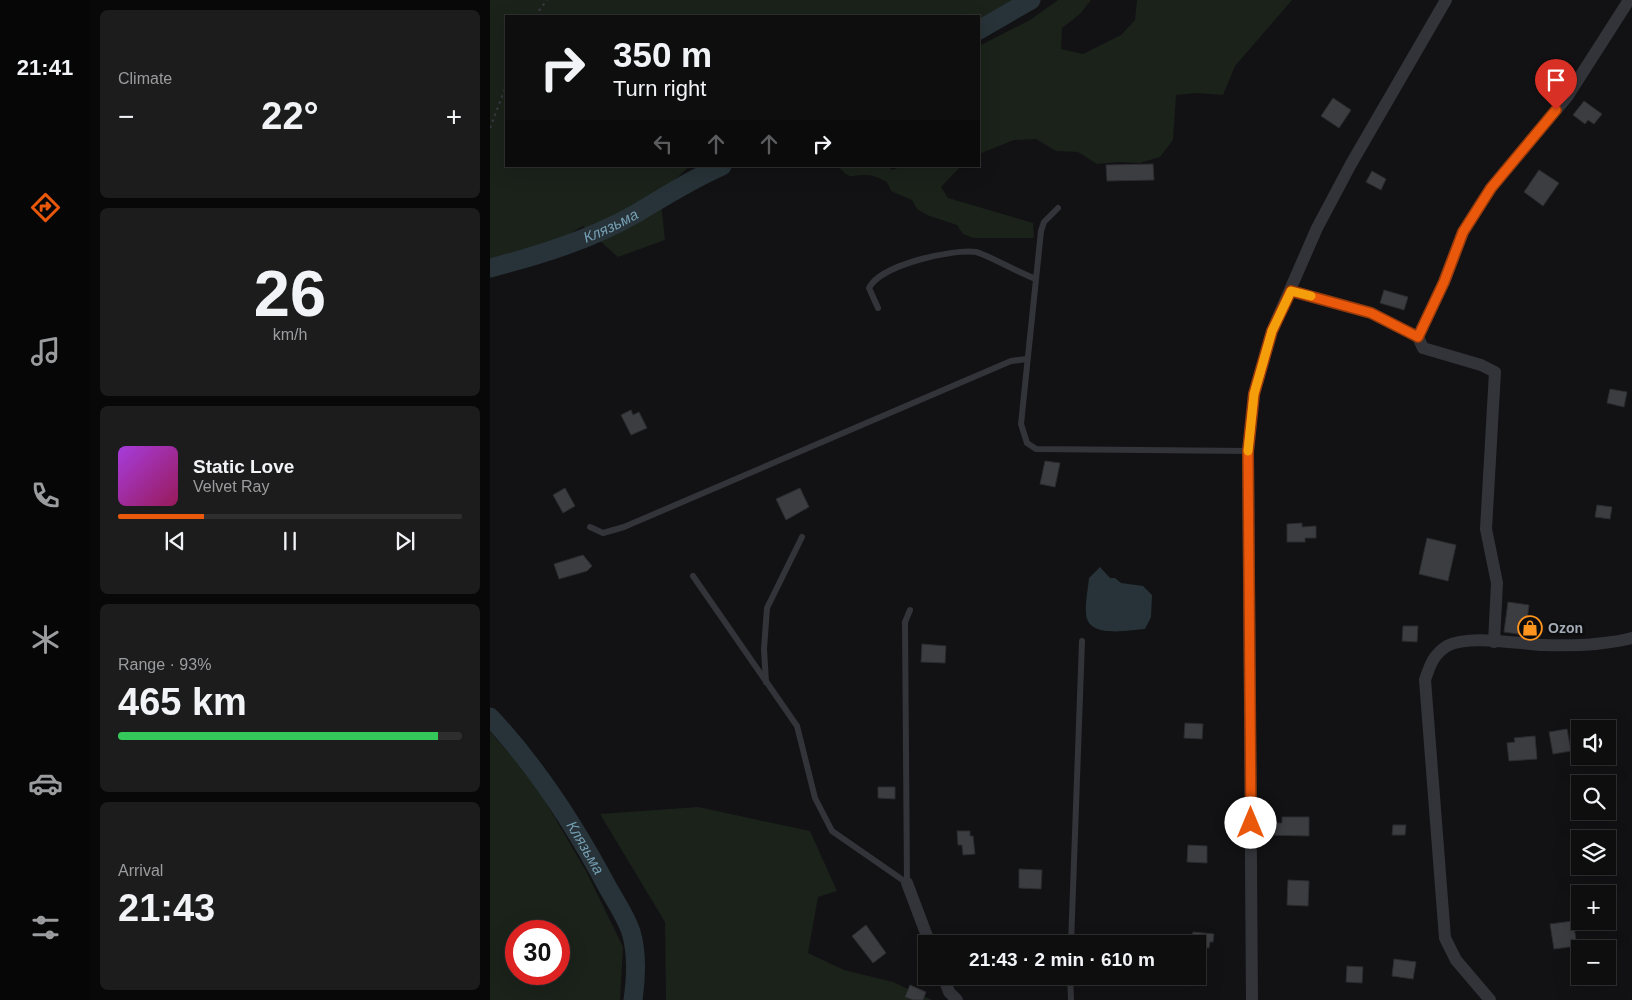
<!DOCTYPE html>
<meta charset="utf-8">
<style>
:root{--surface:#0e0e0f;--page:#1c1c1d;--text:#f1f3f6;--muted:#9b9c9e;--line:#2e2e2f;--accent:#ea580c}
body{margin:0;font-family:Arial,sans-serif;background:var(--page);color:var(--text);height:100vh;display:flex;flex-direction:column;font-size:19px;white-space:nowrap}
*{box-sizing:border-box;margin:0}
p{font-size:16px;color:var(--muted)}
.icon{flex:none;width:28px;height:28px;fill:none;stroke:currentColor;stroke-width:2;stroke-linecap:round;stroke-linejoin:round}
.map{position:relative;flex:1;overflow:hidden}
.sheet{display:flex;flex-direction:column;gap:10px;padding:10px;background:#080808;width:400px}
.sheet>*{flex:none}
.banner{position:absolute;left:15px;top:15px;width:475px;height:152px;border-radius:0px;box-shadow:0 5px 20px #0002,0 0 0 1px var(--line);background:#0e0e0f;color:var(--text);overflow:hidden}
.fabs{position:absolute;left:1081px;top:720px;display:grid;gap:10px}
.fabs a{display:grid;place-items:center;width:45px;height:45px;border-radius:0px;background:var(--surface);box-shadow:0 5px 20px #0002,0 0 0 1px var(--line);font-size:25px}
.speed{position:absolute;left:15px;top:920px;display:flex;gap:10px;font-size:25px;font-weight:700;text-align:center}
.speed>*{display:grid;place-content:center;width:65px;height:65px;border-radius:50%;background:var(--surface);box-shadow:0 5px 20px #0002,0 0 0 1px var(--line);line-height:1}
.speed .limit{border:8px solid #d22;background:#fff;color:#111}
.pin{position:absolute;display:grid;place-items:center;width:42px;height:42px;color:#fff;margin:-51px -21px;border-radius:50% 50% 50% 0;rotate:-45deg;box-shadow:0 0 5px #0007}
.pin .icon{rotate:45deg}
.me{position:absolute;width:55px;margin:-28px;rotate:0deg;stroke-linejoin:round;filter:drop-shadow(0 0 4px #0008)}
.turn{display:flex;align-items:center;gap:18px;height:105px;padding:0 25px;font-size:22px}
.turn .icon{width:65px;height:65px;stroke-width:2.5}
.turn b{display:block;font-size:35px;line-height:42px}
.lanes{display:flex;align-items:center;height:48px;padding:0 25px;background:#0003;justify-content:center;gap:25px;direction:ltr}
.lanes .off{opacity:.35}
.big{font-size:38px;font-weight:700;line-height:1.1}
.sheet .card{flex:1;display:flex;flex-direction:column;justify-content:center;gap:8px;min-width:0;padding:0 18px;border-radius:8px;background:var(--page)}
.sheet .dial{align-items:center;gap:0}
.dial b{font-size:65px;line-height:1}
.song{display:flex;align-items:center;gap:15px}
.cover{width:60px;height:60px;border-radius:8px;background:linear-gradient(135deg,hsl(280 70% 55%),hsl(330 70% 35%))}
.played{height:5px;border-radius:2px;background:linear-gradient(90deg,var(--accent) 25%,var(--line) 25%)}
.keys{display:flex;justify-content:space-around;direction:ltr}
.heat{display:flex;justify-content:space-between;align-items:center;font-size:28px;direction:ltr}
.charge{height:8px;border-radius:4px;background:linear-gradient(90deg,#34c759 93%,var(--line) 0)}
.trip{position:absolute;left:428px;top:935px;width:288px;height:50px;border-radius:0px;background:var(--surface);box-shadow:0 5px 20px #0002,0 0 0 1px var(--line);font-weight:700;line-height:50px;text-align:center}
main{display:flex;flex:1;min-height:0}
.tab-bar{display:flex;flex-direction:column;width:90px;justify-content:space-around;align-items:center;background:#060606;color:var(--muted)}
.tab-bar .icon{width:35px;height:35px}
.tab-bar .selected{color:var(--accent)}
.tab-bar b{font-size:22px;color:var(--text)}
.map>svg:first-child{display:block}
.green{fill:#1a221a;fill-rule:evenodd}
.water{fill:#273338}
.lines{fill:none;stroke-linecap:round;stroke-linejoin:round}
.river{stroke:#273338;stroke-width:19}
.building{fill:#3c3d41;stroke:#2b2c30}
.path{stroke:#383b40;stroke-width:2;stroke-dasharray:2.5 4;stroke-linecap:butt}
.service{stroke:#323439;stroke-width:6}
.minor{stroke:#323439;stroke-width:12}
.route-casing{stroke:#983908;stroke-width:12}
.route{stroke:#ea580c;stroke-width:9}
.slow{stroke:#f59e0b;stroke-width:9}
.labels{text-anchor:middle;stroke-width:5;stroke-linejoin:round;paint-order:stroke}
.poi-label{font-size:14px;font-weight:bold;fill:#a2aab5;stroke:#0d0d0e;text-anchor:start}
.water-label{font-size:15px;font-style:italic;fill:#759fb4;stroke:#0d0d0e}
</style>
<main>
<nav class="tab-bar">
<b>21:41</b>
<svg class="icon selected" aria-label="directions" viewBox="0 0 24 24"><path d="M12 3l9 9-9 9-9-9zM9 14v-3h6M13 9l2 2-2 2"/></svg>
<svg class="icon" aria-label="music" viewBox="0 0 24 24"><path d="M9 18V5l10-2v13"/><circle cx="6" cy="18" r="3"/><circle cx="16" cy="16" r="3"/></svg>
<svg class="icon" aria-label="phone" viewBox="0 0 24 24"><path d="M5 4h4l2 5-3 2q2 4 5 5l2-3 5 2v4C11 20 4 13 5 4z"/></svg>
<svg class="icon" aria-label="climate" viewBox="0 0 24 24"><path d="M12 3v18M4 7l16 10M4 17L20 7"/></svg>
<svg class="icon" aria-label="car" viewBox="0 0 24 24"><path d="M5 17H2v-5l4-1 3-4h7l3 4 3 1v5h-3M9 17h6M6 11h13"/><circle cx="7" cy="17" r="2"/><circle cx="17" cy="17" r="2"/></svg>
<svg class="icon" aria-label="filters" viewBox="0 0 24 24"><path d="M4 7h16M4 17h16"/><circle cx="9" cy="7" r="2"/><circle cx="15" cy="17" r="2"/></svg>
</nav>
<section class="sheet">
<div class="card"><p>Climate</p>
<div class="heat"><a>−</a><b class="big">22°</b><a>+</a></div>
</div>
<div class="card dial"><b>26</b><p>km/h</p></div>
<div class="card">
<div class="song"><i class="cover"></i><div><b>Static Love</b><p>Velvet Ray</p></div></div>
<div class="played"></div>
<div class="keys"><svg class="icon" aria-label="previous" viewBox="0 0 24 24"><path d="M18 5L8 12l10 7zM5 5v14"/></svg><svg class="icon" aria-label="pause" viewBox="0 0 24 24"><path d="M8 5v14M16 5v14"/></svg><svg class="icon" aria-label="next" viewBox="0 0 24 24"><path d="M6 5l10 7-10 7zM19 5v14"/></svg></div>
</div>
<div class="card"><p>Range · 93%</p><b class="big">465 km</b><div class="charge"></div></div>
<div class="card"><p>Arrival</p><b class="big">21:43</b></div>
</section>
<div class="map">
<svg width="1142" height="1000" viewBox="0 0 1142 1000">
<rect width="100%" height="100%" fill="#121214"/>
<!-- green -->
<g class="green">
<polygon points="0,0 525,0 489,21 489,16 16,16 16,166 200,166 170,193 175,240 128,257 93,226 61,245 0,262"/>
<polygon points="568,0 601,0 590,14 572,28 571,49 593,54 631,35 645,20 647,0 802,0 745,66 733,95 706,93 686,95 683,140 670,157 650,163 629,162 607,164 588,152 566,151 546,139 524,140 489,154 489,46 540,20"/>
<path d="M348,166h51l3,4 11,-4h58l-20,21 7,11 85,25 1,15h-61l-10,-4 -6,-9 -30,-10 -10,-6 -5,-9 -21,-9 -4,-9c-6,-3 -13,-7 -20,-7 -16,-1 -16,7 -29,-9z"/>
<path d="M0,732l41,45 55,94 37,76 -3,53h-130zM69,931v43h-43v-43z"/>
<polygon points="208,807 320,831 347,891 328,897 318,953 354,970 403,982 442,1000 176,1000 175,922 110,814"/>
</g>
<!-- water -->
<path class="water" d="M610,567l10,11h5l6,5 22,3 9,9 -1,22 -6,12c-17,1 -57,10 -59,-15 -1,-11 2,-25 3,-36z"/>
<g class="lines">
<!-- river -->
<g class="river">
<polyline points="489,30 541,0"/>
<path id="s1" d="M0,268c51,-13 102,-29 147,-55 28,-17 55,-34 85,-47"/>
<path id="s2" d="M0,717c48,51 85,109 118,171 8,14 18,29 23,44 6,20 5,47 2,68"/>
</g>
</g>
<!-- building -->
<g class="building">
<polygon points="843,98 861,110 849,128 831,116"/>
<polygon points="1094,101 1112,114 1104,124 1098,120 1095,124 1083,115"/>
<polygon points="663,164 664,180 617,181 616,165"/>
<polygon points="1049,170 1069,183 1053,206 1034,192"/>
<polygon points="882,171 896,179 891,190 876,182"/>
<polygon points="894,290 918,297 914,310 890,303"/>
<polygon points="1120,389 1137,392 1134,407 1117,403"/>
<polygon points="141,410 143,415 149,412 157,428 141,435 131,415"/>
<polygon points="555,461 570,463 565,487 550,484"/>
<polygon points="75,488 85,506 73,513 63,495"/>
<polygon points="310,488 319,507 296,520 286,499"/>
<polygon points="1107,505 1122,507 1120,519 1105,517"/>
<polygon points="812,523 812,527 826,526 826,538 815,538 815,542 797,542 797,524"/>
<polygon points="937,538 966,545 958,581 929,574"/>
<polygon points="93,555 102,566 97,571 69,579 64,564"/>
<polygon points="1018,602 1039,605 1037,620 1050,622 1048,637 1014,632"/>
<polygon points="913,626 928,626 927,642 912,641"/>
<polygon points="432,644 456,646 455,663 431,662"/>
<polygon points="695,723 713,724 712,739 694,738"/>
<polygon points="1077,729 1081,751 1063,754 1059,732"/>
<polygon points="1045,736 1047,759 1019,761 1017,743 1025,742 1024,738"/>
<polygon points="388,787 405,787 405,799 388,798"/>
<polygon points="792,817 819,817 819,836 773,835 773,823 792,823"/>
<polygon points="903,825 916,825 915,835 902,835"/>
<polygon points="467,831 480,831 480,836 483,836 485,854 473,855 472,845 468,845"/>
<polygon points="698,845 717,846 717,863 697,862"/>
<polygon points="529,869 552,870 551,889 529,888"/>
<polygon points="798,880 819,881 818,906 797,905"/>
<polygon points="1083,921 1087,946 1064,949 1060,924"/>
<polygon points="376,925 396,953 383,963 362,936"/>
<polygon points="703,932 724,934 723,942 720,942 719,948 706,946 706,940 702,939"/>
<polygon points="904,959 926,962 923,979 902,976"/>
<polygon points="857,966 873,967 872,983 856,982"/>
<polygon points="420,985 436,992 433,1000 423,1000 415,997"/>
</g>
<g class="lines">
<!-- path -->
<g class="path">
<polyline points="45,16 57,0"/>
<polyline points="0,128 16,86"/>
</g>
<!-- service -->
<g class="service">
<polyline points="568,208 554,222 551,231 531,424 537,443 546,449 758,451"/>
<path d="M388,308l-9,-20c11,-23 82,-39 107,-36 10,2 45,22 60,27"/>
<polyline points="100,527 113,533 134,527 521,361 537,359"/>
<polyline points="203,576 307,726 325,798 342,831 417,883"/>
<polyline points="276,682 274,649 277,608 312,537"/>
<polyline points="417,883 415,622 420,610"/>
<polyline points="581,944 592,641"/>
<polyline points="580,976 581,1000"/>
</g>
<!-- minor -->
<g class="minor">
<polyline points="801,291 881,313 928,337 933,348 991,365 1005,372 996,529 1007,583 1004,642"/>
<polyline points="928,337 954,282 973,232 1001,188 1077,97 1139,0"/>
<polyline points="417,883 440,944"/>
<polyline points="453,976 459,992 467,1000"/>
<polyline points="762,1000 758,451 764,394 782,331 827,228 861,164 956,0"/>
<path d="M1000,1000l-34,-40 -11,-22 -20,-258c5,-15 8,-25 22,-34 21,-12 72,-2 96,-1 29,1 61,0 89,-7"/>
</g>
</g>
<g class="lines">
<!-- route casing -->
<g class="route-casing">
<polyline id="route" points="761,823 758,451 764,394 782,331 801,291 881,313 928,337 954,282 973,232 1001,188 1066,110"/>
</g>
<!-- route -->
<use href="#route" class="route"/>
<!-- slow -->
<polyline class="slow" points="758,451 764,394 782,331 801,291 821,296"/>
</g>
<!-- icons -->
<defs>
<g id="shop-ring" transform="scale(1.25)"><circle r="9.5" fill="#0d0d0e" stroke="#ff941e" stroke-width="1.5"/><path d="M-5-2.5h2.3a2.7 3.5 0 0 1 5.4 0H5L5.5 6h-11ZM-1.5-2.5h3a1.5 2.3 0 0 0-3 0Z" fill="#ff941e"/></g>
</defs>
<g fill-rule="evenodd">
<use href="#shop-ring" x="1040" y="628"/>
</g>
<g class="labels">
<!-- poi labels -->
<g class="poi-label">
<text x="1058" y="633">Ozon</text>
</g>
<!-- water labels -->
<g class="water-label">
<text dy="5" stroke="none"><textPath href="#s1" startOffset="128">Клязьма</textPath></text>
<text dy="5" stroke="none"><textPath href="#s2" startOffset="162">Клязьма</textPath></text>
</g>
</g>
</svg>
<div class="fabs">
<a><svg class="icon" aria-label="sound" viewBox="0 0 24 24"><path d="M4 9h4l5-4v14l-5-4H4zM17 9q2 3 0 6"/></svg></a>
<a><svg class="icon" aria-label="search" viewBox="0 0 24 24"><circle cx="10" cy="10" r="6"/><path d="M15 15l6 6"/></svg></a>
<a><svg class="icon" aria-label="layers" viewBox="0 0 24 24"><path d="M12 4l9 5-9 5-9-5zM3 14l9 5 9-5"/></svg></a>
<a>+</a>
<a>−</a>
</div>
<div class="speed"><div class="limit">30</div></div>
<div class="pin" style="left:1066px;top:110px;background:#d93025"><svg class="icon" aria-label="arrive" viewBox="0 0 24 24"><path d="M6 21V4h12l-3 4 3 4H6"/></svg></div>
<svg class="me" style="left:761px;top:823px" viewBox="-20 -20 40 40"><circle r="19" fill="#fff"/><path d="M0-13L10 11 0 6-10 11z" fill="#ea580c"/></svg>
<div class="trip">21:43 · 2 min · 610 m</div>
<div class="banner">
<div class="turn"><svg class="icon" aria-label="right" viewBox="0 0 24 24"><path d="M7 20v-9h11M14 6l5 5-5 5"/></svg><div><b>350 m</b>Turn right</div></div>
<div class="lanes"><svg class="icon off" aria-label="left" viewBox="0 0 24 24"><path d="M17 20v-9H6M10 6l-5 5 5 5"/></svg><svg class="icon off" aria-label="ahead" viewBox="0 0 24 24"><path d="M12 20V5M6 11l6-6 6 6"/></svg><svg class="icon off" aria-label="ahead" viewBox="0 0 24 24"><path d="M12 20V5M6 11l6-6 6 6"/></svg><svg class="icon" aria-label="right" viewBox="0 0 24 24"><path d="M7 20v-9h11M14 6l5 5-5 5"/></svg></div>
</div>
</div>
</main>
